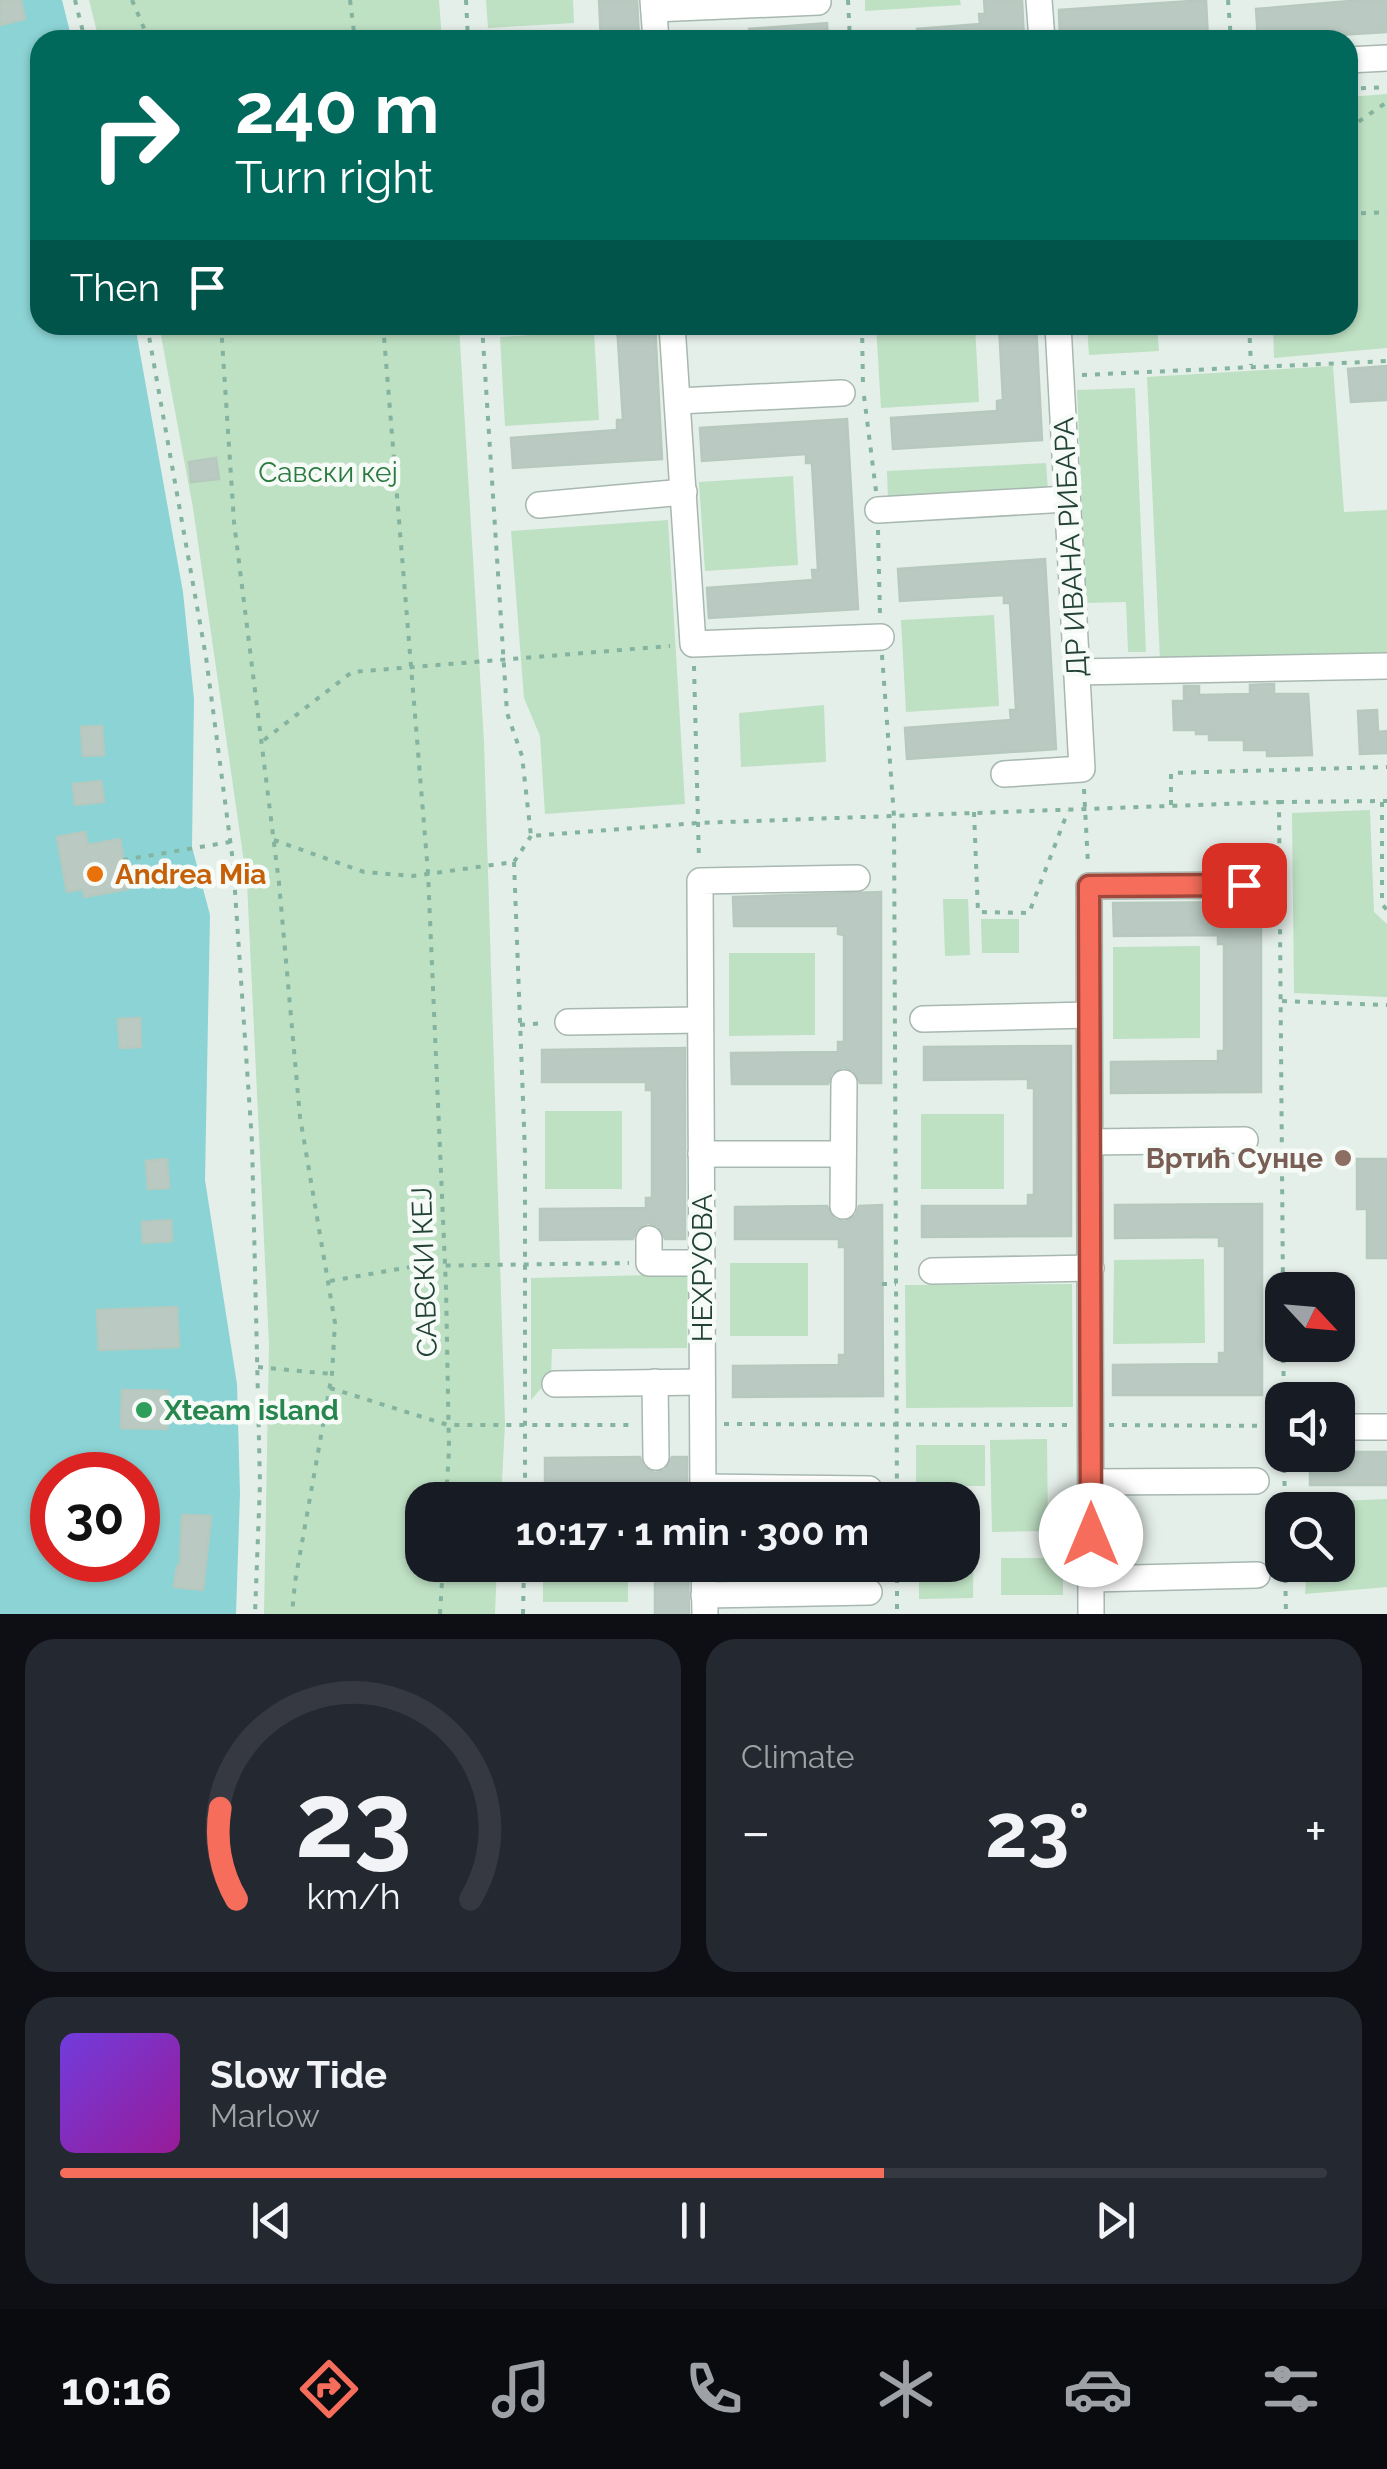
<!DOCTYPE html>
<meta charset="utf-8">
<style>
:root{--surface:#171b24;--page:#242831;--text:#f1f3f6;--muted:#9ea1a6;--line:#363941;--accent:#f66e5b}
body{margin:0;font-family:Raleway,sans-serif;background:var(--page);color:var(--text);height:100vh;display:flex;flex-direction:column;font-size:38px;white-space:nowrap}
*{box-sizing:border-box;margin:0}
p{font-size:32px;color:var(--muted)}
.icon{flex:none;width:55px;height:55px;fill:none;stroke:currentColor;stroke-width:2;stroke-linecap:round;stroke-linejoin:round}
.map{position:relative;height:1614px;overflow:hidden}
.side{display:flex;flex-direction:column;gap:25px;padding:25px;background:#0d0f14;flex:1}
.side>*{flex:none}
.guide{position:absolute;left:30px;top:30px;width:1328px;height:305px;border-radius:30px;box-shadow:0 2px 8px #0004;background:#00695c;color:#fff;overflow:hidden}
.needle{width:65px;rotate:116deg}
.tools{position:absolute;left:1265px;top:1272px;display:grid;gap:20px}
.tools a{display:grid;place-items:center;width:90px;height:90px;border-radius:20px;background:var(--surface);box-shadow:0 2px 8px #0004;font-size:50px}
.speed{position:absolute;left:30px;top:1452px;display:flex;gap:20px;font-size:50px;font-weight:700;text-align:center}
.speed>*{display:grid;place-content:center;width:130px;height:130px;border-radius:50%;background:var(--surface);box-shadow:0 2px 8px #0004;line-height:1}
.speed .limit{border:15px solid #d22;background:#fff;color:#111}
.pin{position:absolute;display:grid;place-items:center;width:85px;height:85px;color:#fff;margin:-42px;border-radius:20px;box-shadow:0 5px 15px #0006}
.me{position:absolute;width:110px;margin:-55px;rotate:0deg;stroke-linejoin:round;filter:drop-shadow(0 0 8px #0008)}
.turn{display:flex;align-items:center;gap:35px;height:210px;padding:0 40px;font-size:45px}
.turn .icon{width:130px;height:130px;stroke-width:2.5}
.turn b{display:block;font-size:70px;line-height:85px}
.then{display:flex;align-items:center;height:95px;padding:0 40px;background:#0003;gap:20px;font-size:38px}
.big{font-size:75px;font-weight:700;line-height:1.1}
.side .widget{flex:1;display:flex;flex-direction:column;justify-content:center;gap:15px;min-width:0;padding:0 35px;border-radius:30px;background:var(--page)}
.side .dial{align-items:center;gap:0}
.dial svg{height:260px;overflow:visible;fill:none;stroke:var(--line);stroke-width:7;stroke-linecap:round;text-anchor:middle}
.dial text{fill:var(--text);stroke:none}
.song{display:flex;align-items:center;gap:30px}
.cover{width:120px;height:120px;border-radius:15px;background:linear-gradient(135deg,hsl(260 70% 55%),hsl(300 70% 35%))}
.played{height:10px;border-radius:5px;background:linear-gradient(90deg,var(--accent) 65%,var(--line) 65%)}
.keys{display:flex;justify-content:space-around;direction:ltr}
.heat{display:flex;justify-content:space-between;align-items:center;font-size:55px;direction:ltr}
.side .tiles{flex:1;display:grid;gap:25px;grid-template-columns:1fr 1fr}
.widget:last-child{grid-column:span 2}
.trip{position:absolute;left:405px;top:1482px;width:575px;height:100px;border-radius:30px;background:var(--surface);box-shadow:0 2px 8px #0004;font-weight:700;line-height:100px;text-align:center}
.dock{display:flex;height:160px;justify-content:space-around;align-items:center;background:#090b0e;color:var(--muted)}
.dock .icon{width:70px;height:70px}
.dock .current{color:var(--accent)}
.dock b{font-size:45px;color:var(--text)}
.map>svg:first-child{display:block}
.green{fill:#bee0c3}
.water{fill:#8cd3d5;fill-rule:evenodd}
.building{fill:#bacac2;stroke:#b7c9bf;stroke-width:2.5}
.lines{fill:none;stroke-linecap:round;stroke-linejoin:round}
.minor-casing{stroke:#a7b8b0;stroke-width:28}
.path{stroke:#84b39f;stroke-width:4;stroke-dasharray:5 8;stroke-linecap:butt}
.minor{stroke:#fff;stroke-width:25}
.route-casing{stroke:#a0483b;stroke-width:25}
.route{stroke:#f66e5b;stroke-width:18}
.food-dot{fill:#e8710a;stroke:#f6fbf8;stroke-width:4}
.education-dot{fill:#8d6e63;stroke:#f6fbf8;stroke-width:4}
.leisure-dot{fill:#2e9e5b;stroke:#f6fbf8;stroke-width:4}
.labels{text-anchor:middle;stroke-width:9;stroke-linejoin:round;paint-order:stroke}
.park-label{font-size:28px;fill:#2b7a40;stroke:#f6fbf8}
.street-label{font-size:28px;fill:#234236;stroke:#f6fbf8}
.food-label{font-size:28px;font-weight:bold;fill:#c56008;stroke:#f6fbf8;text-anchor:start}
.education-label{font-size:28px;font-weight:bold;fill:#785e54;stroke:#f6fbf8;text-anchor:end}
.leisure-label{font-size:28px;font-weight:bold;fill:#27864d;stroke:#f6fbf8;text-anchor:start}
</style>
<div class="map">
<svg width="1387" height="1614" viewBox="0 0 1387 1614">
<rect width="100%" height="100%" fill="#e5efe9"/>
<!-- green -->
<g class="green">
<polygon points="89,0 439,0 442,40 99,40"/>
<polygon points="486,0 573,0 574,23 488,28"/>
<polygon points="865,0 960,0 961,5 865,11"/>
<polygon points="1387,94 1387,348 1274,358 1273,325 1348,325 1348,97"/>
<polygon points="159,325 459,325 484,742 505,1424 501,1500 422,1500 422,1565 497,1565 495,1614 264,1614 269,1345 247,883 193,508"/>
<polygon points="876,325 975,325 979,402 881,408"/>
<polygon points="1087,325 1157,325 1159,351 1089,355"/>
<polygon points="594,331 599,420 505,426 500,337"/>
<polygon points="1333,366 1344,512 1387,510 1387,655 1160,661 1147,377"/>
<polygon points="1135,388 1146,652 1128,652 1126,602 1086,603 1077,390"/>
<polygon points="1046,463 1048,491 888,499 887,471"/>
<polygon points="793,476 798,565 705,571 699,482"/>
<polygon points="668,520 685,804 545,814 540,736 524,698 511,531"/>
<polygon points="994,615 999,706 906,712 901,620"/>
<polygon points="824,705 826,762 741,767 739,713"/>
<polygon points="1370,810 1374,912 1387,924 1387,997 1294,993 1292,813"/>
<polygon points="943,899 968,899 970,955 945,956"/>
<polygon points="981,919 1019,919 1019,953 982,953"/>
<polygon points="1200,946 1200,1038 1113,1039 1113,947"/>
<polygon points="729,953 815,953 815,1035 729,1036"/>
<rect x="545" y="1111" width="77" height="78"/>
<rect x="921" y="1114" width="83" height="75"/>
<polygon points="1204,1259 1205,1343 1113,1344 1114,1260"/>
<rect x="730" y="1263" width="78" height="73"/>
<polygon points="688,1274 687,1348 552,1349 551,1377 531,1400 531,1278"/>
<polygon points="1072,1284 1073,1407 906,1408 905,1285"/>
<polygon points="1047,1439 1048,1531 992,1532 990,1440"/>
<rect x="916" y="1445" width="69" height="41"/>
<polygon points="919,1495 974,1495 973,1598 919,1599 919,1565 962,1565 962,1500 919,1500"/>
<polygon points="1387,1499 1387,1587 1305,1594 1307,1565 1338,1565 1338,1510 1310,1510 1310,1502"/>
<rect x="1001" y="1558" width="62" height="37"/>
<rect x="543" y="1565" width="85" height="37"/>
</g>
<!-- water -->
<path class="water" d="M0,0h62l10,40h-32v285h95l48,267 11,107 -2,148 18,68 -5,265 32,204 3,110 -4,120h-236zM52,1475h86v85h-86z"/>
<!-- building -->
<g class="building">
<polygon points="0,0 21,0 25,19 0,25"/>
<polygon points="599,0 637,0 639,40 601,40"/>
<polygon points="984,0 1022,0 1024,40 917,40 917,29 980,24 979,14 985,14"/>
<polygon points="1206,0 1208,40 1165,40 1164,36 1060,40 1059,10"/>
<polygon points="1362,0 1387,0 1387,32 1258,40 1256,9"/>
<polygon points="827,23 828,40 749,40 749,29"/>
<polygon points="617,325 655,325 662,459 513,468 511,438 617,430 617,420 623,420"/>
<polygon points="999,325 1036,325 1042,440 893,449 891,418 997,411 997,401 1003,400"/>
<polygon points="1387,366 1387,400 1351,402 1348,369"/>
<polygon points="847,419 858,609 709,618 707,588 813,580 812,570 818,570 812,463 806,463 806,454 702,461 700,428"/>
<polygon points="216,458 219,479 191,482 189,462"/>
<polygon points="1045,559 1056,749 907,759 905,728 1011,720 1010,710 1016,710 1010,603 1004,603 1004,595 900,601 898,569"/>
<polygon points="1274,684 1274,694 1308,694 1312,755 1267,756 1267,750 1244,750 1244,740 1209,740 1209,734 1196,734 1196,730 1174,730 1173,701 1184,701 1184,686 1199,686 1199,695 1250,694 1250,685"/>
<polygon points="1377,710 1378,732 1387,731 1387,753 1360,754 1358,711"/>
<polygon points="102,726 104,755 83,756 81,727"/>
<polygon points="101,781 104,802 75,805 73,784"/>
<polygon points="85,832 88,845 120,839 128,889 84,897 83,889 67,892 57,837"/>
<polygon points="881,892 881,1083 860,1083 853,1070 843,1067 831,1074 828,1084 732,1084 731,1053 838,1052 838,1042 844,1042 844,935 838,934 838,926 734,926 733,897"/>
<polygon points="1261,902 1261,1092 1111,1093 1111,1062 1218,1061 1218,1051 1224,1051 1224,944 1218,944 1218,935 1114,936 1113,903"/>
<polygon points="140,1018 141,1047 120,1048 118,1019"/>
<polygon points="1071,1046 1071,1236 922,1237 922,1206 1028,1206 1028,1195 1034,1195 1034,1088 1028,1088 1028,1079 924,1080 924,1047"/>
<polygon points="685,1048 685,1239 665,1239 658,1226 648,1223 636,1230 633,1239 540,1240 540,1209 646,1208 646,1198 652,1198 652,1090 646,1090 646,1082 542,1082 542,1050"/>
<polygon points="167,1159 169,1188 148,1189 146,1161"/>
<polygon points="1357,1159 1387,1159 1387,1258 1367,1258 1367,1209 1357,1209"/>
<polygon points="1262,1204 1262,1395 1113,1395 1113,1365 1219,1364 1219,1353 1225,1353 1225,1246 1219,1246 1219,1237 1115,1238 1115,1205"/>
<polygon points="882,1205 883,1396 733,1397 733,1366 839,1365 839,1355 845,1355 845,1247 839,1247 839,1239 735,1239 735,1207 827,1206 834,1219 844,1222 856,1215 859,1206"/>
<polygon points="171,1220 172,1241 143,1243 142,1222"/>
<polygon points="177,1307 179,1347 99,1350 97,1310"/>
<polygon points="122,1390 168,1391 167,1429 121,1428"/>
<polygon points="1338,1452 1387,1452 1387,1485 1310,1485 1310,1455 1338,1455"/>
<polygon points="640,1457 643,1466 655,1473 665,1470 672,1457 687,1457 687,1500 649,1498 649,1490 545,1490 545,1458"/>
<polygon points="182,1515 211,1516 203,1590 174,1587 177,1566 180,1566"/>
<polygon points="655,1565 688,1565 689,1614 655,1614"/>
</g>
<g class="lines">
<!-- minor casing -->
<g class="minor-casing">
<g id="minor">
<polyline points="653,0 656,40"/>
<polyline points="1039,0 1042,40"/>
<polyline points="654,9 818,2"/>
<polyline points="1348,60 1387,58"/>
<polyline points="672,325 693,644 881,637"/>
<polyline points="678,401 842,393"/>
<polyline points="539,505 684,492"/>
<polyline points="878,510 1067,499"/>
<polyline points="1077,672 1387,666"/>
<polyline points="1004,774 1082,769 1058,325"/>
<polyline points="923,1019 1089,1015"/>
<polyline points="568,1022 700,1020"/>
<polyline points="1090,1142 1245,1140"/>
<polyline points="701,1154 843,1154"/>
<polyline points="843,1206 844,1083"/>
<polyline points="649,1239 649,1263 702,1263"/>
<polyline points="932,1271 1091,1268"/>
<polyline points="655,1382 656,1457"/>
<polyline points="555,1384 702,1382"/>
<polyline points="1338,1427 1387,1427"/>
<polyline points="1091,1482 1256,1481"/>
<polyline points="703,1487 869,1489"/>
<polyline points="703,1500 700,881 857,878"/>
<polyline points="704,1565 705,1614"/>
<polyline points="1091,1579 1257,1575"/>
<polyline points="704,1595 869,1592"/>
<polyline points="1091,1614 1089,886 1244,885"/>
</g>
</g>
<!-- path -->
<g class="path">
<polyline points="75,0 85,40"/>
<polyline points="132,0 149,40"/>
<polyline points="350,0 355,40"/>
<polyline points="466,0 468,40"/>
<polyline points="848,0 850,40"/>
<polyline points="1228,0 1231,40"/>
<polyline points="1348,89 1387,87"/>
<polyline points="1348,129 1387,102"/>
<polyline points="1348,214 1387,212"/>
<polyline points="147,325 206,657 233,862 252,1142 260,1484 255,1614"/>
<polyline points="221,325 234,522 279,883 300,1117 335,1323 332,1374 295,1582 292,1614"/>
<polyline points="383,325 428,873 446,1288 449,1450 446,1500"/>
<polyline points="482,325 507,713 522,756 531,836 698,823 1279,802 1283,1290"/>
<polyline points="862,325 863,387"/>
<polyline points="1249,325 1251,365"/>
<polyline points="1082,375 1387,361"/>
<polyline points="864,396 876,491"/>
<polyline points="878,530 880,616"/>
<polyline points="882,655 894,816 897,1500"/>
<polyline points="694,666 699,861"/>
<polyline points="264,740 352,672 670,646"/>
<polyline points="1084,789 1088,864"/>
<polyline points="1279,802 1387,801"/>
<polyline points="1382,802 1382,904 1387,910"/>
<polyline points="1171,805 1171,773 1387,767"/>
<polyline points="974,812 978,912 1029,913 1068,811"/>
<polyline points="274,840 364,872 413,876 514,862 531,836"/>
<polyline points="123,860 230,842"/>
<polyline points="514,862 525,1153 525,1500"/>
<polyline points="1282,1001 1387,1005"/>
<polyline points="520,1025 545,1023"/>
<polyline points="330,1281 416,1266 629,1263"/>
<polyline points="882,1284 896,1284"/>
<polyline points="1283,1345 1284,1400"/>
<polyline points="258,1367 332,1374"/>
<polyline points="330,1388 448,1425 635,1425"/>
<polyline points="724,1424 1070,1425"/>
<polyline points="1109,1425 1282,1426"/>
<polyline points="1284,1455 1285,1510"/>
<polyline points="897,1565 897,1614"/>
<polyline points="1285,1565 1286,1614"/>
<polyline points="440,1614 443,1565"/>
<polyline points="523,1614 524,1565"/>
</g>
<!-- minor -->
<use href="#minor" class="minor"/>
</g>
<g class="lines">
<!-- route casing -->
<g class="route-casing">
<polyline id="route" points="1091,1535 1089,886 1244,885"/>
</g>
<!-- route -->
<use href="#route" class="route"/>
</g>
<!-- markers -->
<circle class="food-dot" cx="95" cy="874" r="10"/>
<circle class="education-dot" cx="1343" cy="1158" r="10"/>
<circle class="leisure-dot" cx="144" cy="1410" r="10"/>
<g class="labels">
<!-- park labels -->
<g class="park-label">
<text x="328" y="482">Савски кеј</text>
</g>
<!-- street labels -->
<g class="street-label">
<text transform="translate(1070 547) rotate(-93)" y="10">ДР ИВАНА РИБАРА</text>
<text transform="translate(702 1268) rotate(-90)" y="10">НЕХРУОВА</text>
<text transform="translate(424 1272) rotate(-92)" y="10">САВСКИ КЕЈ</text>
</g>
<!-- food labels -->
<g class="food-label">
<text x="115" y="884">Andrea Mia</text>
</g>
<!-- education labels -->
<g class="education-label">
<text x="1323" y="1168">Вртић Сунце</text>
</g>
<!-- leisure labels -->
<g class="leisure-label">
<text x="164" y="1420">Xteam island</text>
</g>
</g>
</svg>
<div class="tools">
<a><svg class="needle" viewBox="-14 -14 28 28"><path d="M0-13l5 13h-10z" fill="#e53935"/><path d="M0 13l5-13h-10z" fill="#9ea1a6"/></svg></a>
<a><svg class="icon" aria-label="sound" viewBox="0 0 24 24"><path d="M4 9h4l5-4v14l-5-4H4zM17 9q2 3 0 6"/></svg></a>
<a><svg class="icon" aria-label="search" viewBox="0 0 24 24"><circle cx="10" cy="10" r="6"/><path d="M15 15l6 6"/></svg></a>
</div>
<div class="speed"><div class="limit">30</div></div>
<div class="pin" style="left:1244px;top:885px;background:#d93025"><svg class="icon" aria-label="arrive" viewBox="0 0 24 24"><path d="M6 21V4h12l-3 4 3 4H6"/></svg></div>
<svg class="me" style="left:1091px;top:1535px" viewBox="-20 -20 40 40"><circle r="19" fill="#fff"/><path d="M0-13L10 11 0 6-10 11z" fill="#f66e5b"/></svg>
<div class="trip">10:17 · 1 min · 300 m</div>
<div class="guide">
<div class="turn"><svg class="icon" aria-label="right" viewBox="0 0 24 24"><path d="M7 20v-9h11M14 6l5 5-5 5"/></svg><div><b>240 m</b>Turn right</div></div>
<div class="then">Then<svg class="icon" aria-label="arrive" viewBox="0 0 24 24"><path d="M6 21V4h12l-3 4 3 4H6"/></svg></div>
</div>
</div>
<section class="side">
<div class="tiles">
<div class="widget dial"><svg viewBox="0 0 100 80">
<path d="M14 69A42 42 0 1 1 86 69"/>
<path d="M14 69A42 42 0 0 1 9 41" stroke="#f66e5b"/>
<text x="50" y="56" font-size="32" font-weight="700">23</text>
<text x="50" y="72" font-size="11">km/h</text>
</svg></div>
<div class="widget"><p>Climate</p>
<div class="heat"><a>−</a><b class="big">23°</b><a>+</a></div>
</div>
<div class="widget">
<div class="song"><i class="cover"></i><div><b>Slow Tide</b><p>Marlow</p></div></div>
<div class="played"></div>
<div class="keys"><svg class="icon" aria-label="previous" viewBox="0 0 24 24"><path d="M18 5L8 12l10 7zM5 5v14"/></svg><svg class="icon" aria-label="pause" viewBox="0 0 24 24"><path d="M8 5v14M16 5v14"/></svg><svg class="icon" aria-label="next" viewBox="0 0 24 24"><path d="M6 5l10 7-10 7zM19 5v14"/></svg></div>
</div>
</div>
</section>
<nav class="dock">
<b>10:16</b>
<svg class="icon current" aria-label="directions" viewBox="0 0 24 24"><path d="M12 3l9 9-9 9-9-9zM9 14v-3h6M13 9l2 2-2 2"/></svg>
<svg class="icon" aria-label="music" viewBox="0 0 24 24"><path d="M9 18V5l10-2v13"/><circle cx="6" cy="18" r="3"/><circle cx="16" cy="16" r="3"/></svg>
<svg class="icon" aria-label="phone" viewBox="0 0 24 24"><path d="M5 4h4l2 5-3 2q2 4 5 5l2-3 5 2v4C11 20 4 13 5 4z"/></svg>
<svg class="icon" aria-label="climate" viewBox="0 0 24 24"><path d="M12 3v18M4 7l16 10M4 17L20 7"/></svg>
<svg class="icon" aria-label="car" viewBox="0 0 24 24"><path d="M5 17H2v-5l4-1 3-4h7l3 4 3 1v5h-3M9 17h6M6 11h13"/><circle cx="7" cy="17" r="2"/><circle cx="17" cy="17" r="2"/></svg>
<svg class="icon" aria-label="filters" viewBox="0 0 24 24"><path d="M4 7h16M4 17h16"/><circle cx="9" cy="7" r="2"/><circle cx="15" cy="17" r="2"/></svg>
</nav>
